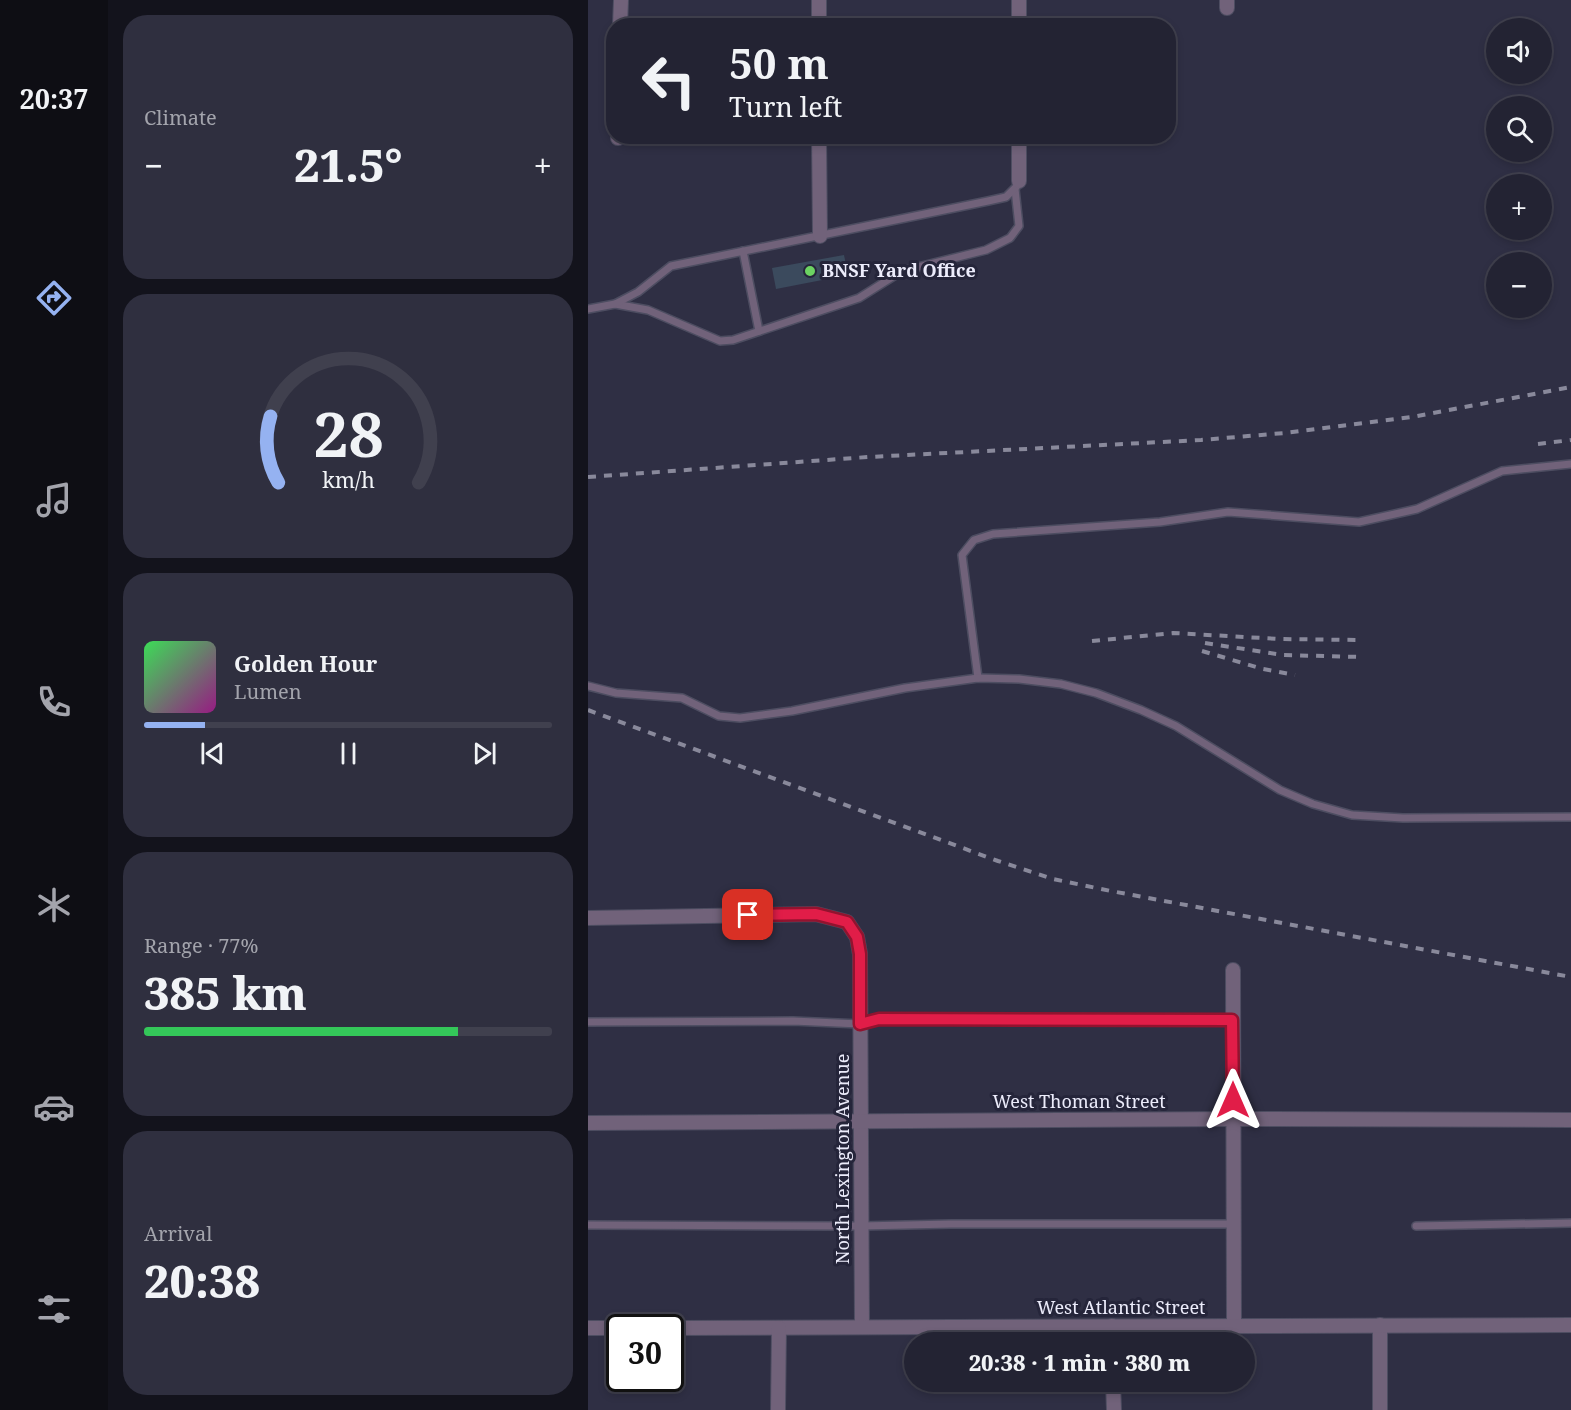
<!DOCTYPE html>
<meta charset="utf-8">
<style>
:root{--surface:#232333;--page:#2f2f3f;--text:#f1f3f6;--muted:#a3a4ac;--line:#40404e;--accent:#95b2f1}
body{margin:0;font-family:"Noto Serif",serif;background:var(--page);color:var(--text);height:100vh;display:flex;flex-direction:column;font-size:22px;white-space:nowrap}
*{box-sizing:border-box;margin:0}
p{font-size:20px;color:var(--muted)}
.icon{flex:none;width:33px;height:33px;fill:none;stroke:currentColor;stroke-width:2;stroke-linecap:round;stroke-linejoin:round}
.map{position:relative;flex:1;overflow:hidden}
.drawer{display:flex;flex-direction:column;gap:15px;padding:15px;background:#13131c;width:480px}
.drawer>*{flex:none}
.banner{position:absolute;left:18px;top:18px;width:570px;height:126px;border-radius:24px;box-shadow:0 3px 9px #0003,0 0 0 2px var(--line);background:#232333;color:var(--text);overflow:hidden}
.fabs{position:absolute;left:898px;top:18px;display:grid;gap:12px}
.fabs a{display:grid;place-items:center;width:66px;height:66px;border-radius:50%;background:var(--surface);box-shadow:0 3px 9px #0003,0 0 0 2px var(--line);font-size:30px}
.speed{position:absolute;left:18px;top:1314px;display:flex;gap:12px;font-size:30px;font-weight:700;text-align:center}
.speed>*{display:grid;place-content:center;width:78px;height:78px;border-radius:50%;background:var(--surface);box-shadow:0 3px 9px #0003,0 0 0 2px var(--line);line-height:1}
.speed .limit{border:3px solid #111;border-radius:9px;background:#fff;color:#111}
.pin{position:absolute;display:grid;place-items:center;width:51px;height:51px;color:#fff;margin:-26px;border-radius:12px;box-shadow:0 3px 9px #0006}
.me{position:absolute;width:66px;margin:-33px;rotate:0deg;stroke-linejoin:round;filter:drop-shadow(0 0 4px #0008)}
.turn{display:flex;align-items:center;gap:21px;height:126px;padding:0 24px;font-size:27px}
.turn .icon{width:78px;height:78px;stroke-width:2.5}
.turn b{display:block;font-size:42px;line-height:51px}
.big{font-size:45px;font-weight:800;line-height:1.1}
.drawer .widget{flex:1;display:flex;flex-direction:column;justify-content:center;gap:9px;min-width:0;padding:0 21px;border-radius:24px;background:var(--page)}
.drawer .dial{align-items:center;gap:0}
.dial svg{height:156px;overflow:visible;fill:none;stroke:var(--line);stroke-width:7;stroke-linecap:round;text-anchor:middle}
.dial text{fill:var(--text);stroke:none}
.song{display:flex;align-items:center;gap:18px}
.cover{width:72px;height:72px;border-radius:9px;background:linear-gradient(135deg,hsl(130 70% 55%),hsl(310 70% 35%))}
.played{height:6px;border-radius:3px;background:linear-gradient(90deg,var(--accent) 15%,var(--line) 15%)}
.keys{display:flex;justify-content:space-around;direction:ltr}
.heat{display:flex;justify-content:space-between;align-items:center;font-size:33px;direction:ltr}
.charge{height:9px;border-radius:4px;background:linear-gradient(90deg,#34c759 77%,var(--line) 0)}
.trip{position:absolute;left:316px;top:1332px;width:351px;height:60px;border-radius:30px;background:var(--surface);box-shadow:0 3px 9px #0003,0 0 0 2px var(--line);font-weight:800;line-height:60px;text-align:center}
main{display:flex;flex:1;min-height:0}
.menu{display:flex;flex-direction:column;width:108px;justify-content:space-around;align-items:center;background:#0e0e14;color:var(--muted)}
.menu .icon{width:42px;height:42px}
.menu .active{color:var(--accent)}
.menu b{font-size:27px;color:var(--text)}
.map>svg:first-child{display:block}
.building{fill:#3b4a5d}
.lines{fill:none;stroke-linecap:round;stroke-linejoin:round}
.lane-casing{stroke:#4d4d61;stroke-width:10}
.street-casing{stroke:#4d4d61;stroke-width:16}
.lane{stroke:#71627a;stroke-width:7}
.street{stroke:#71627a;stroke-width:14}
.rail{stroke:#89899b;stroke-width:4;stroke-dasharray:8 8;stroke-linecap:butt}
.route-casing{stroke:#92132f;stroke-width:15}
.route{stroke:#e11d48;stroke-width:10}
.poi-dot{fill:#6cd362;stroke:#25253a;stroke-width:2}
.labels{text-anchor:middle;stroke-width:6;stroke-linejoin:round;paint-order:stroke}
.poi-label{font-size:18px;font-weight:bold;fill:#ececfb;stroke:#25253a;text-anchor:start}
.street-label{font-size:18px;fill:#ececfb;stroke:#25253a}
</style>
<main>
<nav class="menu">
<b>20:37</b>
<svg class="icon active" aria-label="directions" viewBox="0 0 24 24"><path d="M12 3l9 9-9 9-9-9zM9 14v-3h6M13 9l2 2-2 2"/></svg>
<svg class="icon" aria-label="music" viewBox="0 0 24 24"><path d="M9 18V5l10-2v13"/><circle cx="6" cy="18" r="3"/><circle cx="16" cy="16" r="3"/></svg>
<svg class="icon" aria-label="phone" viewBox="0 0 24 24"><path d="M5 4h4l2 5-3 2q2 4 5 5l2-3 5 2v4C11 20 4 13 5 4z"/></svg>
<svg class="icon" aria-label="climate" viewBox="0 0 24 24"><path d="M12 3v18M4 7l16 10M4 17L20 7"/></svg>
<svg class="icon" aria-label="car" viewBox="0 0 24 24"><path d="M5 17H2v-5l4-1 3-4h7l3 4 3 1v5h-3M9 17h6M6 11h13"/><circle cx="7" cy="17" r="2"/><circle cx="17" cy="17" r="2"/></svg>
<svg class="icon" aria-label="filters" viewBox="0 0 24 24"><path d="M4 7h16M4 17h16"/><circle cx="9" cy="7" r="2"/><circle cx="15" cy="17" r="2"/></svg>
</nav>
<section class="drawer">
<div class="widget"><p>Climate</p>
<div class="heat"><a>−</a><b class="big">21.5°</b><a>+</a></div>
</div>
<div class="widget dial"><svg viewBox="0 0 100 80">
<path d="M14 69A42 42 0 1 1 86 69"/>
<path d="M14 69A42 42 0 0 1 10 35" stroke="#95b2f1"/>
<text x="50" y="56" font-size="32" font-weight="700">28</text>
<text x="50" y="72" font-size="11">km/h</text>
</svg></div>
<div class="widget">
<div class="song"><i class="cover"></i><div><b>Golden Hour</b><p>Lumen</p></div></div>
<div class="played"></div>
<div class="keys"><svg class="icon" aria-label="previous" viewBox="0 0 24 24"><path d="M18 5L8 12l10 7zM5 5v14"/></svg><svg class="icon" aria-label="pause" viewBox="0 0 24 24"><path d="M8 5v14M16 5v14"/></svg><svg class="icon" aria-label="next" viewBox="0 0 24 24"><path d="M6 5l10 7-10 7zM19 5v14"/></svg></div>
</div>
<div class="widget"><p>Range · 77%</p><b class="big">385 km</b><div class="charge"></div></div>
<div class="widget"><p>Arrival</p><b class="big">20:38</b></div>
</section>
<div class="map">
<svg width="983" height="1410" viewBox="0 0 983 1410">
<rect width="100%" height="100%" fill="#2f2f44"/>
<!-- building -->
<polygon class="building" points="256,255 260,275 188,289 184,268"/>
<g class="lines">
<!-- lane casing -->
<g class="lane-casing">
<g id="lane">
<polyline points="155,251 171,331"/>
<polyline points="27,304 60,310 132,341 145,340 271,298 314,271 398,250 422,238 431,226 427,189"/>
<polyline points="0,309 27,304 50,292 83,266 400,201 418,197 429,186"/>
<polyline points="390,678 374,555 386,540 405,534 572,522 640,512 771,522 829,509 914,471 983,464"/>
<polyline points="0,686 28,693 94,698 131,716 152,718 204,711 317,688 390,678 431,679 473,684 508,693 553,710 588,726 692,790 725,804 764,815 815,818 983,817"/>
<polyline points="0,1022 205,1021 272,1024 291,1019 644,1020"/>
<polyline points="0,1225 273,1226 363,1224 646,1224"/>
<polyline points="828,1226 983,1223"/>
</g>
</g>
<!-- street casing -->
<g class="street-casing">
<g id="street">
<polyline points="231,0 231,26"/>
<polyline points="639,8 639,0"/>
<polyline points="32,26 33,0"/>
<polyline points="431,26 431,0"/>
<polyline points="231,136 232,236"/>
<polyline points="30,138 30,136"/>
<polyline points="431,181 431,136"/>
<polyline points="0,918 228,914 259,922 269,937 272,954 274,1327"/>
<polyline points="645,970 646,1326"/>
<polyline points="0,1123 645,1119 983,1120"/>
<polyline points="792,1325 792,1410"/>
<polyline points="524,1326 525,1342"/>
<polyline points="0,1328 32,1328"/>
<polyline points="82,1328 983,1325"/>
<polyline points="525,1382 526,1410"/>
<polyline points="190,1410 191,1328"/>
</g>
</g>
<!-- lane -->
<use href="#lane" class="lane"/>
<!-- street -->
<use href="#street" class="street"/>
<!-- rail -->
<g class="rail">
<polyline points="950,444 983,440"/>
<polyline points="0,477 280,457 613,440 697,433 824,417 983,387"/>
<polyline points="504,641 585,633 692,639 772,640"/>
<polyline points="617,643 695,655 775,657"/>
<polyline points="614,651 675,669 707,675"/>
<polyline points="0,710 410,861 465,879 523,891 983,977"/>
</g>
</g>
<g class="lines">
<!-- route casing -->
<g class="route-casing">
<polyline id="route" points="160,915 228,914 259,922 269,937 272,954 272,1024 291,1019 644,1020 645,1100"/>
</g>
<!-- route -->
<use href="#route" class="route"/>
</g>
<!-- markers -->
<circle class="poi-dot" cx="222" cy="271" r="6"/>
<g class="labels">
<!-- poi labels -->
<g class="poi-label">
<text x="234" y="277">BNSF Yard Office</text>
</g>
<!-- street labels -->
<g class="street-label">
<text x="491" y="1108">West Thoman Street</text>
<text transform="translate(255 1159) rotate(-90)" y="6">North Lexington Avenue</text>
<text x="533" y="1314">West Atlantic Street</text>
</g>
</g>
</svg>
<div class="fabs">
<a><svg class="icon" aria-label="sound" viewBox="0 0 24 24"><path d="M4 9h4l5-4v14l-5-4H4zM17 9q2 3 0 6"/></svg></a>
<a><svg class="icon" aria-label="search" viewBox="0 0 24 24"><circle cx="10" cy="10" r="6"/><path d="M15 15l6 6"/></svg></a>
<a>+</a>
<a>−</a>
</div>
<div class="speed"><div class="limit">30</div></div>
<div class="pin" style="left:160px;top:915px;background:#d93025"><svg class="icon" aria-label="arrive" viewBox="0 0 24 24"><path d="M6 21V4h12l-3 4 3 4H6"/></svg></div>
<svg class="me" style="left:645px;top:1100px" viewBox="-20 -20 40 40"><path d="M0-17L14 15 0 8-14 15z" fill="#e11d48" stroke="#fff" stroke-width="4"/></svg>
<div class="trip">20:38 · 1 min · 380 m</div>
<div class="banner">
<div class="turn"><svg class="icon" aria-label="left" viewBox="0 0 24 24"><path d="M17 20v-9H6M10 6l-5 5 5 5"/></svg><div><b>50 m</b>Turn left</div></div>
</div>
</div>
</main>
